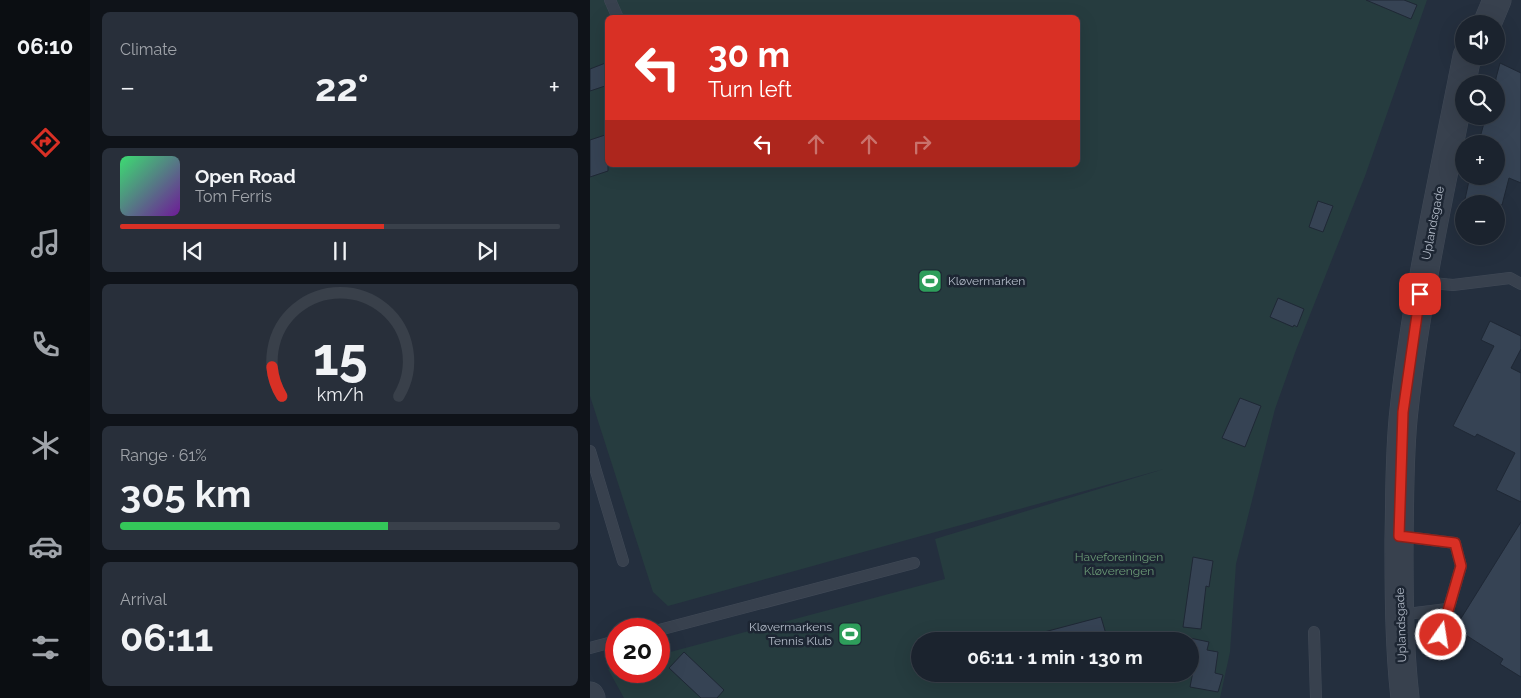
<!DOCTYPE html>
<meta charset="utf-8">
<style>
:root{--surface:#1b232e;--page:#282f3a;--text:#f1f3f6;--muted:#a0a4aa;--line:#39404a;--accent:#d93025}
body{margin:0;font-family:Raleway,sans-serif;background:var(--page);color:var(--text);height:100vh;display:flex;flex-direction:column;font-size:19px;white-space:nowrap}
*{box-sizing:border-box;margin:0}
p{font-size:16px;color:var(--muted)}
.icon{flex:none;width:28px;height:28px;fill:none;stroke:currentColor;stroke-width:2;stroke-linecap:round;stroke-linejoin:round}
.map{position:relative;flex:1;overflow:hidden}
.details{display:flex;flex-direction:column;gap:12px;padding:12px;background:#0f1319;width:500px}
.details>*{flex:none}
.banner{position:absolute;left:15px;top:15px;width:475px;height:152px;border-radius:8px;box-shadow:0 5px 20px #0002,0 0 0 1px var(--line);background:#d93025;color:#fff;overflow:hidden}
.controls{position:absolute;left:865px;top:15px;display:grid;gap:10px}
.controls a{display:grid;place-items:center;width:50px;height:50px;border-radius:50%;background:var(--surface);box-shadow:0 5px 20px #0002,0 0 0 1px var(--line);font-size:25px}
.speed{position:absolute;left:15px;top:618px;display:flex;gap:10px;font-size:25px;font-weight:700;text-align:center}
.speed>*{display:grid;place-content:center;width:65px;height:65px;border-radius:50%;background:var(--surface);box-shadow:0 5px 20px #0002,0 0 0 1px var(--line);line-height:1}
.speed .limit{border:8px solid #d22;background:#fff;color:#111}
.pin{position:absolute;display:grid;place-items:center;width:42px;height:42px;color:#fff;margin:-21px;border-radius:10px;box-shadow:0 2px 8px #0006}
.me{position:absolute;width:55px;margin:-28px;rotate:13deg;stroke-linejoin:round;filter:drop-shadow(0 0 4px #0008)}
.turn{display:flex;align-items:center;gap:18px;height:105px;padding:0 20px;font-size:22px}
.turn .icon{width:65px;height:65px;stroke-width:2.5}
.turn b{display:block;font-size:35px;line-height:42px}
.lanes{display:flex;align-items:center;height:48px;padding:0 20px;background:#0003;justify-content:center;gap:25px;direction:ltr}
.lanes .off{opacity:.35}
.big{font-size:38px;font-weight:700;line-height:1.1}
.details .tile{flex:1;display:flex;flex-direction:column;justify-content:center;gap:8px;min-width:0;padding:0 18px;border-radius:8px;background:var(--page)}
.details .dial{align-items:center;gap:0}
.dial svg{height:130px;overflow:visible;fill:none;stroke:var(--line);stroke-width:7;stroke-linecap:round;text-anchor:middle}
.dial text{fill:var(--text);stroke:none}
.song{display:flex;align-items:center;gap:15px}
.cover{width:60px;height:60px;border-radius:8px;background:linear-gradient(135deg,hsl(140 70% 55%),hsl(280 70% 35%))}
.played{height:5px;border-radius:2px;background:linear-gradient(90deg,var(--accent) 60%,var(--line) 60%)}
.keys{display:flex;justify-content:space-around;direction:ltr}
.heat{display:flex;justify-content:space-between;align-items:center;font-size:28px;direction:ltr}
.charge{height:8px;border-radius:4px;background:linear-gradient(90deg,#34c759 61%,var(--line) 0)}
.trip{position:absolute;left:321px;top:632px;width:288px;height:50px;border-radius:25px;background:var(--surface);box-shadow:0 5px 20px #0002,0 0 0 1px var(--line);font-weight:700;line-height:50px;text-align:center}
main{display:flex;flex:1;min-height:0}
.menu{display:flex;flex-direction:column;width:90px;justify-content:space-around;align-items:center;background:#0b0e12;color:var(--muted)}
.menu .icon{width:35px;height:35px}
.menu .on{color:var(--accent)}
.menu b{font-size:22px;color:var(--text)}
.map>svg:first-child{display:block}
.green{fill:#263c3f;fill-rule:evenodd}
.building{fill:#364354;stroke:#1f2835}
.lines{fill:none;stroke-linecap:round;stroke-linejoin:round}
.service-casing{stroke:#414a57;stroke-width:12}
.tertiary-casing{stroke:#414a57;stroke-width:29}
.service{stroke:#38414e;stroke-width:11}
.tertiary{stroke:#38414e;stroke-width:28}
.route-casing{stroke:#8d1f18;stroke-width:12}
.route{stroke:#d93025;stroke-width:9}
.labels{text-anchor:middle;stroke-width:5;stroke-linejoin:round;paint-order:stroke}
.street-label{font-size:12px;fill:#b4bcc9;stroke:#1d2633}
.poi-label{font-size:12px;fill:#b4bcc9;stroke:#1d2633;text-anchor:start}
.park-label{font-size:12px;fill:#6b9a76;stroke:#1d2633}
</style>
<main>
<nav class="menu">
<b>06:10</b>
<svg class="icon on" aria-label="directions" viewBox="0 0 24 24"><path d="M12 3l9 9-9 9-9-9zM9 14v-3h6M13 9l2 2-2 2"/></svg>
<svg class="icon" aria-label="music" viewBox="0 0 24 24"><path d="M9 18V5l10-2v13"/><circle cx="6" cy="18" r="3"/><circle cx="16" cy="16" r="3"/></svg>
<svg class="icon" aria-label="phone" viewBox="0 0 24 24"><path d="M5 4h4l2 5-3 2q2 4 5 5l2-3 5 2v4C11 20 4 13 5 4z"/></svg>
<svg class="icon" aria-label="climate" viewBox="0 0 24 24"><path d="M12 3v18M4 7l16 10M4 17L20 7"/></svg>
<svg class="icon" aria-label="car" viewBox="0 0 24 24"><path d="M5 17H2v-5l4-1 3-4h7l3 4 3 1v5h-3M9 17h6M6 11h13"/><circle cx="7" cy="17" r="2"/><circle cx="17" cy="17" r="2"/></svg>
<svg class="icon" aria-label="filters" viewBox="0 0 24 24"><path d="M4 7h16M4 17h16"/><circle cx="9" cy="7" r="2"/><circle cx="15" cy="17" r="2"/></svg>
</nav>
<section class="details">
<div class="tile"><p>Climate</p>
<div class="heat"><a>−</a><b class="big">22°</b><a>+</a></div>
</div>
<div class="tile">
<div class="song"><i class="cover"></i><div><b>Open Road</b><p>Tom Ferris</p></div></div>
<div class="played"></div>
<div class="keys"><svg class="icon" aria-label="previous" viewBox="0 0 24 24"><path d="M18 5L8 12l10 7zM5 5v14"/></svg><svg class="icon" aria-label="pause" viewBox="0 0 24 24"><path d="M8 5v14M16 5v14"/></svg><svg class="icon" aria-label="next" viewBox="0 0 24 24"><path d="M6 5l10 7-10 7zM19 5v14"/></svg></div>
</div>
<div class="tile dial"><svg viewBox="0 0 100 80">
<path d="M14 69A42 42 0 1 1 86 69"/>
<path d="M14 69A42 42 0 0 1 8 51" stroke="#d93025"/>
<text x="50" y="56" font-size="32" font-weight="700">15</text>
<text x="50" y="72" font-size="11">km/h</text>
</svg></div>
<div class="tile"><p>Range · 61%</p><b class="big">305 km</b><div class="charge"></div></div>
<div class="tile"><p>Arrival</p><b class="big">06:11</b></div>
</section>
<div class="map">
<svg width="931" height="698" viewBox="0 0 931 698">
<rect width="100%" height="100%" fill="#242f3e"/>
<!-- green -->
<path class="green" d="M0,0h837l-62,176 -69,174 -21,59 -39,155 -6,88 -10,46h-596l-16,-29 8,-2v4h43v-16l286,-76 -10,-40 229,-70 -496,137 -15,-14 -63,-196zM18,18h470v147h-470zM330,641h270v33h-270z"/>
<!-- building -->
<g class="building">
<polygon points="776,0 814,0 827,5 821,19"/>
<polygon points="18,62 18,85 0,91 0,69"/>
<polygon points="910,63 931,73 931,183 919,178 912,205 874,204 880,176 906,176 906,144 895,144 889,141 896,116 906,116 906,78"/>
<polygon points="18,134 18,171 0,177 0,140"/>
<polygon points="728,201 743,206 733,232 719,227"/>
<polygon points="688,298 714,309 707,327 704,325 703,327 680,317"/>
<polygon points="900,321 931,336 931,349 921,368 931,373 931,502 906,490 925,453 887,434 885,437 863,426 904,346 891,340"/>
<polygon points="650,398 671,406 655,447 632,438"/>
<polygon points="931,522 931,677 910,664 913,659 865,628"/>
<polygon points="603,557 623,561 619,587 616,586 611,629 593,627"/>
<polygon points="511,617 518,641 439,641 439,636"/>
<polygon points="600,638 619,642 617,650 628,652 625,673 633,675 628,692 600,687 605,661 600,660"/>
<polygon points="94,652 134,690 127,698 111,698 79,668"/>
</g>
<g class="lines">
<!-- service casing -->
<g class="service-casing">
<g id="service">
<polyline points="20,0 28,18"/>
<polyline points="832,282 863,285 920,278 931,284"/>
<polyline points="0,451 33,561"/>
<polyline points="809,536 865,543 871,566 851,635 862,642"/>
<polyline points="809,615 857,609"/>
<polyline points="69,630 324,563"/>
<polyline points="724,632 726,698"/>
<polyline points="0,648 26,641"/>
</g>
</g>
<!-- tertiary casing -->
<g class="tertiary-casing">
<g id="tertiary">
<polyline points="897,24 907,0"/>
<polyline points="0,696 1,698"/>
<path d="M815,698c-6,-53 -6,-106 -6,-159 1,-42 0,-86 5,-129 13,-119 40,-236 63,-354"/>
</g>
</g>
<!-- service -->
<use href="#service" class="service"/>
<!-- tertiary -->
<use href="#tertiary" class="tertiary"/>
</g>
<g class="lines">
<!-- route casing -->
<g class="route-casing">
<polyline id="route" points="830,294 813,412 809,536 865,543 871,566 851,635"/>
</g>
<!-- route -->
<use href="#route" class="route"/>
</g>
<!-- icons -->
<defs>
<g id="stadium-square" transform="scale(1.25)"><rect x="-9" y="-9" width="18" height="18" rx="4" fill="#2e9e5b" stroke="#1d2633"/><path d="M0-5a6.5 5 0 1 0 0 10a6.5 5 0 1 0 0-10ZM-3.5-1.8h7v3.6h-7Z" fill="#fff"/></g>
</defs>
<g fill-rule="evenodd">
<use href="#stadium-square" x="340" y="281"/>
<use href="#stadium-square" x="260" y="634"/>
</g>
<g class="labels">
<!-- street labels -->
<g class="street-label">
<text transform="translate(843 223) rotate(-79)" y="4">Uplandsgade</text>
<text transform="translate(811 625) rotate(-92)" y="4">Uplandsgade</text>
</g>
<!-- poi labels -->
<g class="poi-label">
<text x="358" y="285">Kløvermarken</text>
<text x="242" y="631" text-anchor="end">Kløvermarkens<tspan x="242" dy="14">Tennis Klub</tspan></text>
</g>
<!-- park labels -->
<g class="park-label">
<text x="529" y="561">Haveforeningen<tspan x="529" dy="14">Kløverengen</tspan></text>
</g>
</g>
</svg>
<div class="controls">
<a><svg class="icon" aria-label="sound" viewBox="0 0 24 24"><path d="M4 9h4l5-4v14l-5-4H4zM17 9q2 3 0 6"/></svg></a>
<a><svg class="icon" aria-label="search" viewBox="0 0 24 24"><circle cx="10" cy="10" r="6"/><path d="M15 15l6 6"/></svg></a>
<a>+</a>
<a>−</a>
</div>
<div class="speed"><div class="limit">20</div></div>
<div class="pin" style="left:830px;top:294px;background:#d93025"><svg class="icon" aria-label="arrive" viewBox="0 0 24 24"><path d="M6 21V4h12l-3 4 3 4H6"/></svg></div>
<svg class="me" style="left:851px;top:635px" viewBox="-20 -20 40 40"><circle r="17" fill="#d93025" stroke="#fff" stroke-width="3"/><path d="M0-11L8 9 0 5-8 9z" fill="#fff"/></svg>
<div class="trip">06:11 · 1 min · 130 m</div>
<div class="banner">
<div class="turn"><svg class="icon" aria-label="left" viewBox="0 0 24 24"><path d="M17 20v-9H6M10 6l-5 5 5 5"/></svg><div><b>30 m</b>Turn left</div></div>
<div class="lanes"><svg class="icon" aria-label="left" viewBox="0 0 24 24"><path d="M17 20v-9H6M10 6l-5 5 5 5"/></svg><svg class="icon off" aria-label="ahead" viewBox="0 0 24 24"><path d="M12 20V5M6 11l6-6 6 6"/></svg><svg class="icon off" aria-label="ahead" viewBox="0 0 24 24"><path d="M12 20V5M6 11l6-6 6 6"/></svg><svg class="icon off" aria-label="right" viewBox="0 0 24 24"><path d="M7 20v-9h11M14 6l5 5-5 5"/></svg></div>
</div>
</div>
</main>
